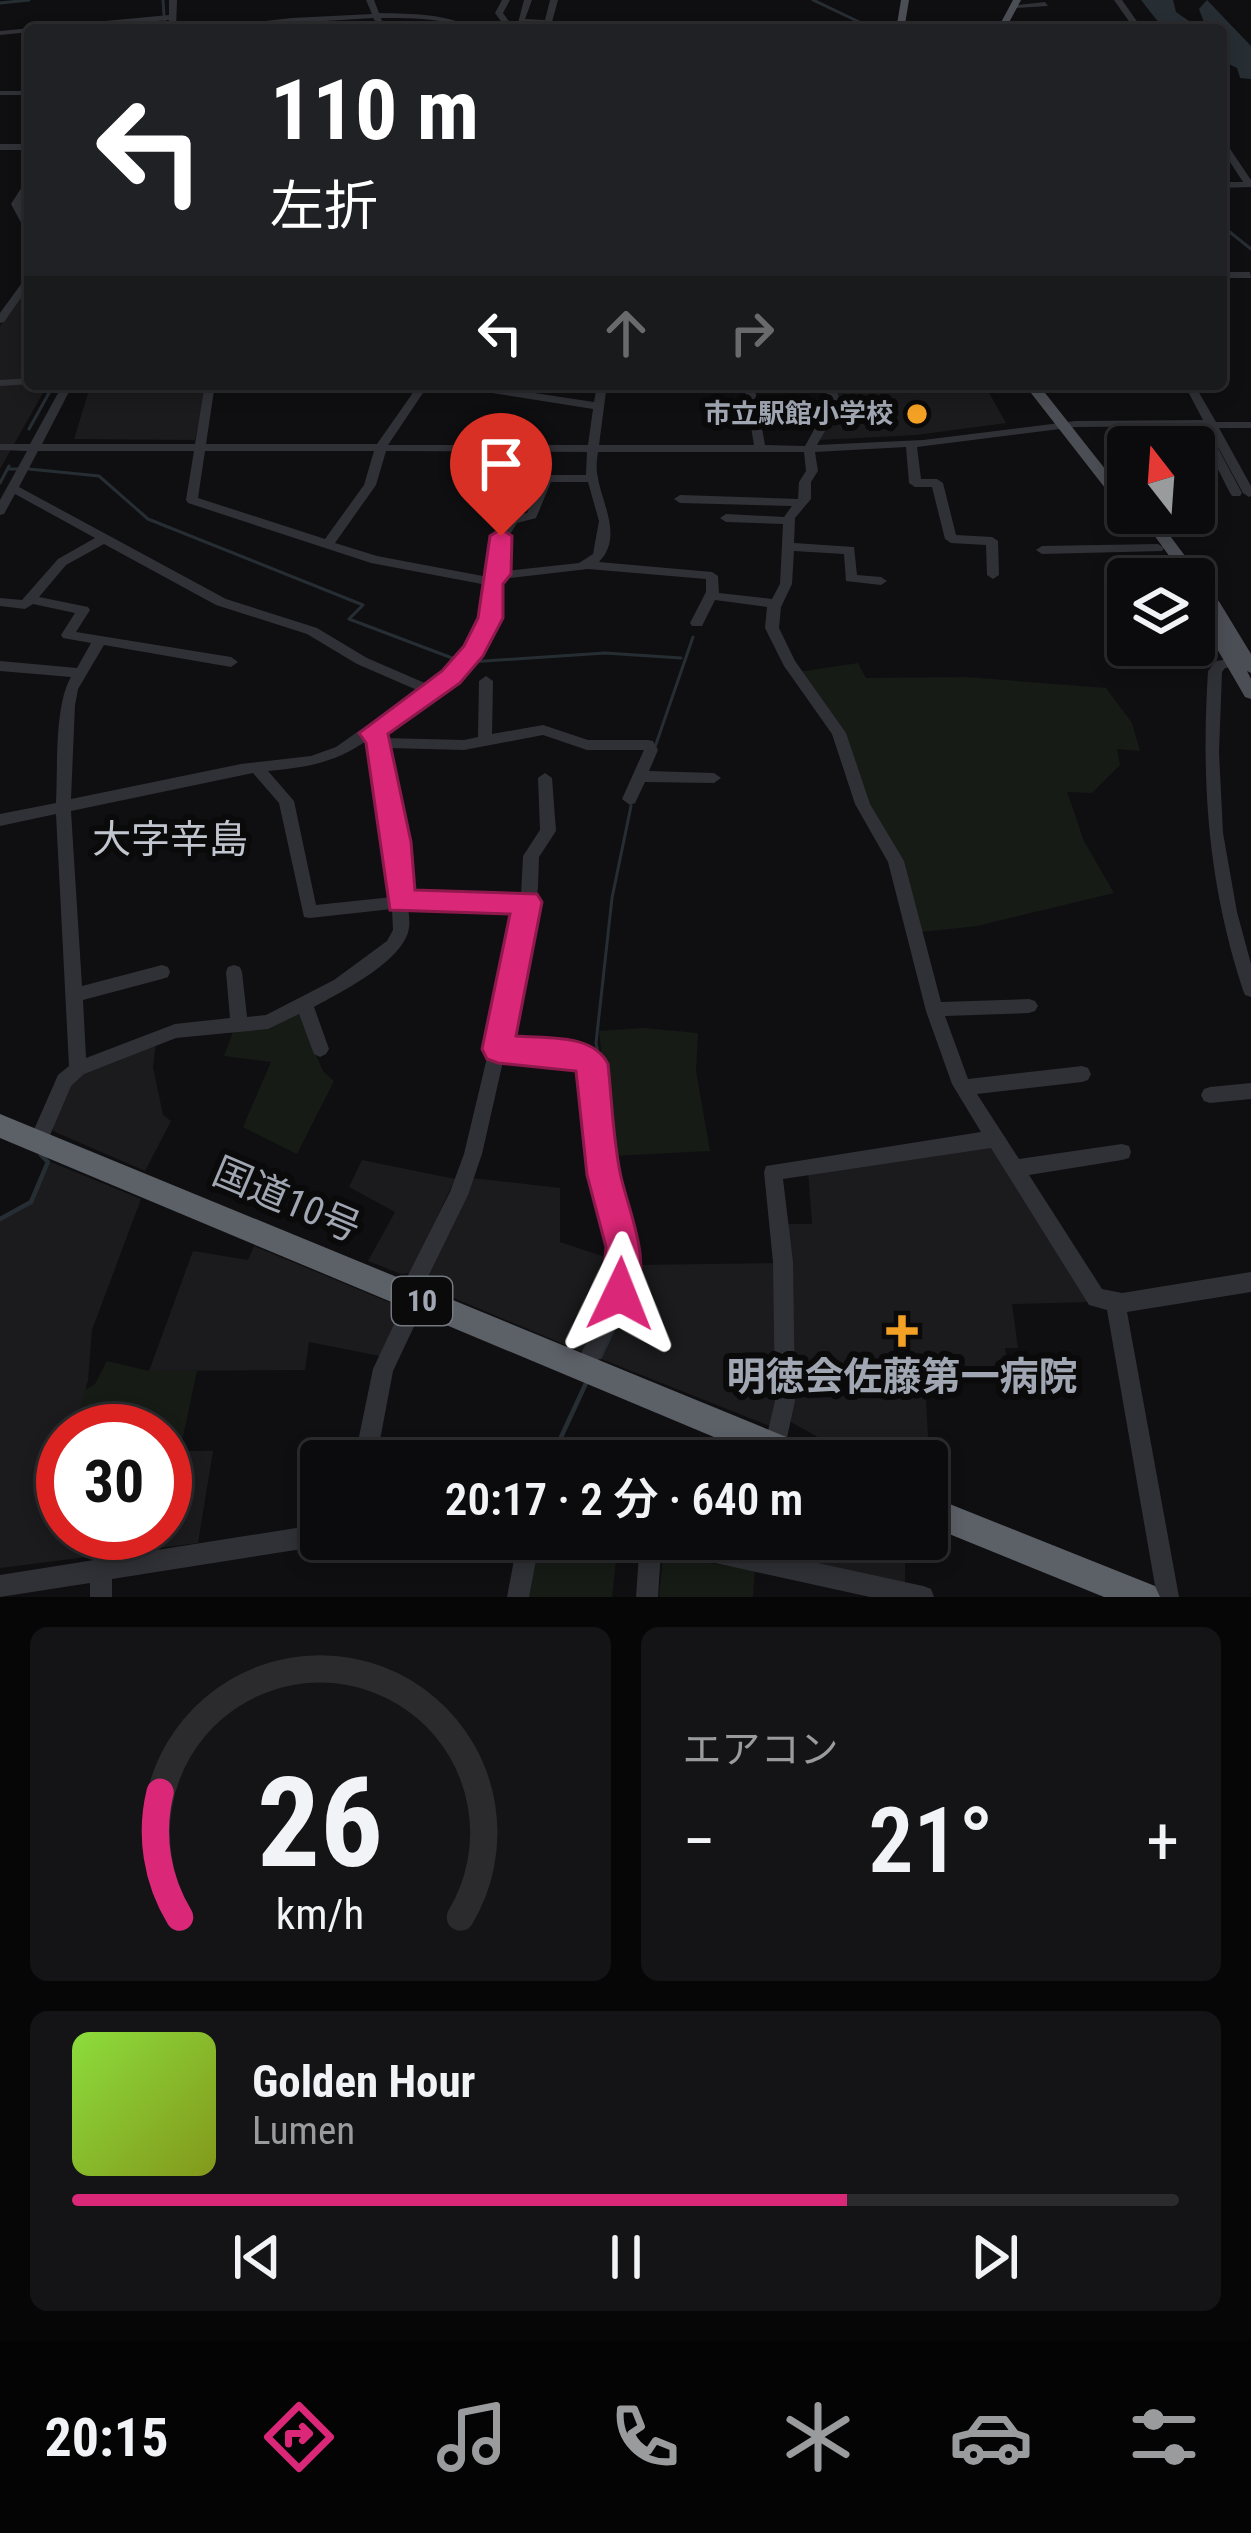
<!DOCTYPE html>
<html lang="ja">
<meta charset="utf-8">
<style>
:root{--surface:#0b0b0d;--page:#141416;--text:#f1f3f6;--muted:#9a9b9d;--line:#2b2b2e;--accent:#db2777}
body{margin:0;font-family:"Roboto Condensed","Noto Sans JP",sans-serif;background:var(--page);color:var(--text);height:100vh;display:flex;flex-direction:column;font-size:45px;white-space:nowrap}
*{box-sizing:border-box;margin:0}
p{font-size:39px;color:var(--muted)}
.icon{flex:none;width:66px;height:66px;fill:none;stroke:currentColor;stroke-width:2;stroke-linecap:round;stroke-linejoin:round}
.map{position:relative;height:1597px;overflow:hidden}
.side{display:flex;flex-direction:column;gap:30px;padding:30px;background:#060607;flex:1}
.side>*{flex:none}
.guide{position:absolute;left:24px;top:24px;width:1203px;height:366px;border-radius:12px;box-shadow:0 6px 18px #0003,0 0 0 3px var(--line);background:#202124;color:#fff;overflow:hidden}
.needle{width:78px;rotate:343deg}
.buttons{position:absolute;left:1107px;top:426px;display:grid;gap:24px}
.buttons a{display:grid;place-items:center;width:108px;height:108px;border-radius:12px;background:var(--surface);box-shadow:0 6px 18px #0003,0 0 0 3px var(--line);font-size:60px}
.speed{position:absolute;left:36px;top:1404px;display:flex;gap:24px;font-size:60px;font-weight:700;text-align:center}
.speed>*{display:grid;place-content:center;width:156px;height:156px;border-radius:50%;background:var(--surface);box-shadow:0 6px 18px #0003,0 0 0 3px var(--line);line-height:1}
.speed .limit{border:18px solid #d22;background:#fff;color:#111}
.pin{position:absolute;display:grid;place-items:center;width:102px;height:102px;color:#fff;margin:-123px -51px;border-radius:50% 50% 50% 0;rotate:-45deg;box-shadow:0 0 12px #0007}
.pin .icon{rotate:45deg}
.me{position:absolute;width:132px;margin:-66px;rotate:2deg;stroke-linejoin:round;filter:drop-shadow(0 0 9px #0008)}
.turn{display:flex;align-items:center;gap:42px;height:252px;padding:0 48px;font-size:54px}
.turn .icon{width:156px;height:156px;stroke-width:2.5}
.turn b{display:block;font-size:84px;line-height:102px}
.lanes{display:flex;align-items:center;height:114px;padding:0 48px;background:#0003;justify-content:center;gap:60px;direction:ltr}
.lanes .off{opacity:.35}
.big{font-size:90px;font-weight:600;line-height:1.1}
.side .tile{flex:1;display:flex;flex-direction:column;justify-content:center;gap:18px;min-width:0;padding:0 42px;border-radius:18px;background:var(--page)}
.side .dial{align-items:center;gap:0}
.dial svg{height:312px;overflow:visible;fill:none;stroke:var(--line);stroke-width:7;stroke-linecap:round;text-anchor:middle}
.dial text{fill:var(--text);stroke:none}
.song{display:flex;align-items:center;gap:36px}
.cover{width:144px;height:144px;border-radius:18px;background:linear-gradient(135deg,hsl(90 70% 55%),hsl(70 70% 35%))}
.played{height:12px;border-radius:6px;background:linear-gradient(90deg,var(--accent) 70%,var(--line) 70%)}
.keys{display:flex;justify-content:space-around;direction:ltr}
.heat{display:flex;justify-content:space-between;align-items:center;font-size:66px;direction:ltr}
.side .tiles{flex:1;display:grid;gap:30px;grid-template-columns:1fr 1fr}
.tile:last-child{grid-column:span 2}
.trip{position:absolute;left:300px;top:1440px;width:648px;height:120px;border-radius:12px;background:var(--surface);box-shadow:0 6px 18px #0003,0 0 0 3px var(--line);font-weight:600;line-height:120px;text-align:center}
.dock{display:flex;height:192px;justify-content:space-around;align-items:center;background:#040405;color:var(--muted)}
.dock .icon{width:84px;height:84px}
.dock .selected{color:var(--accent)}
.dock b{font-size:54px;color:var(--text)}
.map>svg:first-child{display:block}
.built{fill:#1b1b1d}
.green{fill:#161b16}
.water{fill:#262e34}
.lines{fill:none;stroke-linecap:round;stroke-linejoin:round}
.stream-far1{stroke:#262e34;stroke-width:3}
.stream{stroke:#262e34;stroke-width:4.5}
.minor{fill:#303136;fill-rule:evenodd}
.major{fill:#4c4e55;fill-rule:evenodd}
.highway{fill:#5c6067;fill-rule:evenodd}
.route{fill:#db2777;stroke:#8e194d;stroke-width:3}
.poi-dot{fill:#f3a124;stroke:#0a0a0b;stroke-width:4.5}
.labels{text-anchor:middle;stroke-width:12;stroke-linejoin:round;paint-order:stroke}
.far-poi-label{font-size:27px;font-weight:bold;fill:#a0a6b2;stroke:#0a0a0b;text-anchor:end}
.shield{fill:#0a0a0b;stroke:#737780;stroke-width:3}
.shield-label{font-size:30px;font-weight:bold;fill:#a0a6b2}
.quarter-label{font-size:39px;fill:#c1c5ce;stroke:#0a0a0b}
.near-street-label{font-size:39px;fill:#a0a6b2;stroke:#0a0a0b}
.near-poi-label{font-size:39px;font-weight:bold;fill:#a0a6b2;stroke:#0a0a0b}
</style>
<div class="map">
<svg width="1251" height="1597" viewBox="0 0 1251 1597">
<rect width="100%" height="100%" fill="#0f0f11"/>
<!-- built -->
<g class="built">
<polygon points="30,285 30,384 48,384 0,469 0,326"/>
<polygon points="91,384 207,384 195,440 74,439"/>
<polygon points="834,384 984,384 1006,423 916,435 820,440 839,401"/>
<polygon points="156,1043 153,1067 163,1115 171,1121 145,1171 53,1131 54,1113 73,1077"/>
<polygon points="991,1145 1089,1302 1012,1304 1018,1348 1005,1348 1010,1382 925,1382 931,1491 927,1461 860,1461 791,1422 787,1224 812,1224 808,1170"/>
<polygon points="362,1160 455,1179 411,1273 401,1274 368,1261 395,1212 349,1187"/>
<polygon points="51,1162 141,1199 92,1330 88,1380 74,1431 63,1431 63,1533 165,1533 165,1451 213,1451 198,1543 0,1568 0,1221 33,1201"/>
<polygon points="472,1178 560,1188 560,1242 620,1262 617,1288 587,1354 430,1288 425,1276"/>
<polygon points="254,1246 403,1308 380,1356 309,1342 305,1370 149,1371 193,1251 248,1260"/>
<polygon points="777,1263 777,1395 772,1427 601,1359 621,1321 633,1265"/>
<polygon points="816,1539 905,1539 905,1585 814,1566"/>
</g>
<!-- green -->
<g class="green">
<polygon points="858,663 866,678 966,677 1106,688 1132,723 1140,751 1117,749 1120,765 1092,793 1067,792 1084,841 1114,893 977,926 921,932 866,802 848,744 798,672"/>
<polygon points="298,1013 323,1071 334,1081 297,1154 243,1127 271,1062 224,1056 233,1032"/>
<polygon points="643,1028 698,1033 696,1071 710,1151 612,1156 599,1031"/>
<polygon points="107,1361 149,1371 197,1371 180,1451 165,1451 165,1431 74,1431 85,1390 95,1384"/>
<polygon points="530,1539 618,1541 612,1597 523,1597"/>
<polygon points="663,1556 755,1570 753,1597 659,1597"/>
</g>
<!-- water -->
<polygon class="water" points="1141,0 1173,0 1176,12 1199,28 1205,25 1199,9 1207,0 1251,46 1251,79 1240,78 1237,68 1221,60 1221,30 1163,28"/>
<g class="lines">
<!-- stream-far1 -->
<g class="stream-far1">
<polyline points="163,0 165,30"/>
<polyline points="813,0 876,30"/>
<polyline points="0,3 29,0"/>
<polyline points="1221,225 1251,249"/>
<polyline points="29,429 54,384"/>
<polyline points="8,469 19,469"/>
<polyline points="29,469 99,476 148,519 363,605 349,619 460,661"/>
<polyline points="0,483 9,466"/>
<polyline points="470,662 605,653 681,658"/>
<polyline points="655,747 693,637"/>
<polyline points="610,1114 596,1043 612,898 631,806"/>
</g>
<!-- stream -->
<g class="stream">
<polyline points="608,1139 609,1111"/>
<polyline points="0,1219 31,1202 48,1162 41,1155"/>
<polyline points="628,1291 632,1265"/>
<polyline points="600,1357 622,1312"/>
<polyline points="550,1461 587,1381"/>
</g>
<!-- minor -->
<g class="minor">
<polygon points="169,0 177,0 176,30 168,30 169,20 58,30 30,30 30,32 0,35 0,31 169,15"/>
<path d="M366,0h8l5,13c33,1 68,0 98,17 -12,0 -20,-5 -31,-8 -21,-4 -43,-4 -65,-4l2,6 -4,2 -6,-8 -191,12 110,-12 80,-4z"/>
<polygon points="502,0 510,0 503,13 511,24 504,30 496,30 503,24 495,13"/>
<polygon points="524,0 532,0 525,19 545,20 550,0 558,0 550,29 544,29 544,24 518,23"/>
<polygon points="1114,0 1122,0 1143,30 1135,30"/>
<polygon points="1045,2 1048,6 1014,8 1010,6"/>
<polygon points="1070,24 1073,28 1016,30 1020,28"/>
<rect x="0" y="91" width="30" height="4"/>
<polygon points="1221,139 1224,140 1251,180 1251,187 1221,188 1221,182 1243,182 1221,148"/>
<rect x="0" y="144" width="30" height="6"/>
<polygon points="30,178 30,188 21,204 30,221 30,233 25,230 11,204 27,179"/>
<polygon points="1221,272 1250,272 1251,278 1221,278"/>
<polygon points="30,275 30,285 4,322 0,323 0,313 27,276"/>
<polygon points="30,378 31,384 0,386 0,380"/>
<path d="M63,384h10l-31,60h153l10,-60h10l-9,60h171l42,-60h10l-41,61h200l5,-36 -139,-22 -5,-3h26l119,18 3,-18h10l-8,61h155l-10,-61h10l11,61 40,1 24,-43 -5,-19h10l7,19 -24,42 106,-5 153,-19 127,-1 -19,-36h10l22,38h35v6h-32l32,58v10l-2,1 -6,-4 -36,-66 -1,-1 36,67 -2,3h-8l-2,-3 -34,-67 -120,1 -159,20 4,32h16l6,4 13,52 36,2 6,4 1,34 -6,4 -6,-4 -1,-30 -35,-2 -6,-4 -13,-52h-17l-6,-4 -3,-36 -91,5 3,19 -7,11v17l-16,19 -1,25 60,4 3,28 24,2 6,4 -6,4 -35,-4 -2,-27 -50,-3 -2,33 -11,23 -2,21 16,33 51,72 24,71 34,57 37,141 88,-3 6,2 3,5 -3,5 -6,2 -84,3 23,63 114,-13 6,2 3,6 -3,6 -6,2 -105,12 42,65 103,-15 7,2 2,6 -2,6 -7,2 -93,15 73,114 20,4 129,-21v20l-124,20 52,285h-22l-50,-287 -18,-5 -98,-157 -208,31 10,83 2,139 -12,55 -8,3 -8,-3 -3,-8 11,-47 -2,-139 -9,-90 2,-6 215,-34 -29,-48 -26,-73 -38,-149 -33,-58 -23,-70 -48,-68 -19,-38 2,-21 -52,-7 -13,26h-10l-2,-3 16,-31v-13l-118,-10 -87,10c-8,59 -15,76 -64,111l-1,4 -7,1 -50,36 5,7 80,2 14,-3 1,-56 7,-5 7,5 -1,53 51,-9 45,15h60l5,1 5,9 -9,21 65,2 7,5 -7,5 -69,-1 -10,21 -5,2 -8,-6 22,-49h-57l-44,-15 -79,15 -76,-2 19,110 1,38h113l2,-40 17,-26 -2,-52 7,-5 7,5 4,53 -17,26 -1,31 -16,90 -14,64 74,6 6,3 14,20 11,104 21,72 -7,56 -36,72 -7,3 -7,-3 -3,-7 33,-67 7,-54 -19,-72 -11,-102 -7,-10 -73,-6 -22,97 -14,41 -47,96 6,8 -34,72 -17,90h-22l19,-92 31,-66 -3,-1 -3,-7 52,-103 14,-38 42,-176 12,-70h-110c1,7 2,14 1,20 -5,33 -68,64 -95,79l15,42 -3,5 -6,3 -6,-3 -15,-40 -31,15 -92,9 -92,36 -13,12 -26,61 -7,2 -7,-2 -2,-6 29,-66 11,-9 -13,-252 -56,12v-12l56,-11c2,-35 -2,-97 15,-126l-71,-6v-10l77,7 14,-25 -28,-5 -2,-3 14,-22 -42,-9 -8,5 -25,-3v-8l22,2 36,-41 37,-21 -80,-44 -11,20 -4,1v-15l27,-49 -27,-1v-6h30zM38,451h156l-8,49 2,3 183,60 116,22 -6,41 -22,35 -32,23 -60,-26 -50,-30 -91,-29 -207,-112zM205,451h169l-10,34 -39,54 -127,-41zM386,451l201,1 -1,23h-44l-15,38 -19,4 -16,27 2,28 -6,5 -111,-21 -42,-13 41,-58zM598,452h206l2,19 -7,11 -1,17 -118,-4 -6,4 6,4 112,3 -8,11 -58,-3 -6,4 6,4 57,2 -3,60 -8,15 -53,-6 -1,-17 -6,-4 -113,-10c25,-26 2,-59 -2,-89 -1,-6 0,-15 1,-21zM551,482h37l11,39 -6,33 -14,9 -73,8 -2,-27 13,-21 19,-5zM104,544l112,61 91,29 50,30 60,26 -81,57 -25,9 -70,8 -170,35 4,-94 3,-16 26,-44 127,22 7,-5 -7,-5 -155,-25 14,-22 -2,-3 -49,-10 27,-32zM369,739l4,5 18,114 1,39 -76,8 -22,-104 -26,-30c41,-4 67,-8 101,-32zM253,773l26,30 25,114 6,1 82,-9 1,21 -6,11 -53,39 -68,35 -19,2 -5,-45 -2,-5 -6,-2 -6,2 -2,5 4,46 -55,6 -89,34 -3,-58 79,-21 6,-2 2,-5 -2,-5 -6,-2 -80,21 -11,-175z"/>
<polygon points="1158,544 1164,548 1162,551 1042,554 1036,550 1042,546"/>
<path d="M1235,658l7,5 -2,3 -15,2 -3,4 -3,80 4,81 14,79 14,52v33l-6,-2 -2,-5c-35,-107 -42,-207 -35,-319l8,-10z"/>
<polygon points="1251,1083 1251,1099 1210,1103 1204,1101 1201,1095 1204,1089 1210,1087"/>
<polygon points="321,1524 321,1539 330,1539 329,1543 321,1546 112,1579 112,1597 90,1597 90,1583 0,1597 0,1575"/>
<polygon points="518,1539 540,1539 529,1597 507,1597"/>
<polygon points="640,1539 708,1539 923,1586 931,1589 934,1597 870,1597 661,1551 658,1597 636,1597"/>
</g>
<!-- major -->
<g class="major">
<polygon points="901,0 909,0 904,30 896,30"/>
<polygon points="1013,0 1021,0 1005,30 997,30"/>
<polygon points="1024,384 1038,384 1128,498 1128,512 1123,511"/>
<polygon points="1138,513 1153,513 1220,603 1251,654 1251,673 1247,671 1251,679 1251,699 1245,697 1194,609 1196,605 1205,605 1194,590 1194,579 1186,579"/>
</g>
<!-- highway -->
<g class="highway">
<polygon points="0,1114 818,1450 822,1461 771,1461 0,1138"/>
<polygon points="927,1495 1155,1586 1160,1597 1104,1597 927,1525"/>
</g>
</g>
<!-- route -->
<path class="route" d="M501,529l11,7 -1,38 -8,10v34l-20,38 -23,27 -72,51 23,108 4,48 122,4 5,8 -26,134c30,3 77,-3 92,28 4,37 5,77 13,113 11,45 31,84 12,130l-13,5 -13,-5 -5,-13 4,-47 -19,-72 -11,-104 -78,-8 -11,-4 -5,-10 28,-135 -120,-4 -24,-167 -7,-10 83,-62 22,-25 14,-28 12,-82z"/>
<!-- markers -->
<g class="poi-dot">
<circle cx="917" cy="414" r="12"/>
<path d="M896 1313h12v12h12v12h-12v12h-12v-12h-12v-12h12z"/>
</g>
<g class="labels">
<!-- far-poi labels -->
<g class="far-poi-label">
<text x="893" y="423">市立駅館小学校</text>
</g>
<!-- shield labels -->
<rect class="shield" x="392" y="1277" width="60" height="48" rx="9"/>
<g class="shield-label">
<text x="422" y="1311">10</text>
</g>
<!-- quarter labels -->
<g class="quarter-label">
<text x="170" y="853">大字辛島</text>
</g>
<!-- near-street labels -->
<g class="near-street-label">
<text transform="translate(287 1199) rotate(23)" y="14">国道10号</text>
</g>
<!-- near-poi labels -->
<g class="near-poi-label">
<text x="902" y="1390">明徳会佐藤第一病院</text>
</g>
</g>
</svg>
<div class="buttons">
<a><svg class="needle" viewBox="-14 -14 28 28"><path d="M0-13l5 13h-10z" fill="#e53935"/><path d="M0 13l5-13h-10z" fill="#9a9b9d"/></svg></a>
<a><svg class="icon" aria-label="layers" viewBox="0 0 24 24"><path d="M12 4l9 5-9 5-9-5zM3 14l9 5 9-5"/></svg></a>
</div>
<div class="speed"><div class="limit">30</div></div>
<div class="pin" style="left:501px;top:536px;background:#d93025"><svg class="icon" aria-label="arrive" viewBox="0 0 24 24"><path d="M6 21V4h12l-3 4 3 4H6"/></svg></div>
<svg class="me" style="left:620px;top:1294px" viewBox="-20 -20 40 40"><path d="M0-17L14 15 0 8-14 15z" fill="#db2777" stroke="#fff" stroke-width="4"/></svg>
<div class="trip">20:17 · 2 分 · 640 m</div>
<div class="guide">
<div class="turn"><svg class="icon" aria-label="left" viewBox="0 0 24 24"><path d="M17 20v-9H6M10 6l-5 5 5 5"/></svg><div><b>110 m</b>左折</div></div>
<div class="lanes"><svg class="icon" aria-label="left" viewBox="0 0 24 24"><path d="M17 20v-9H6M10 6l-5 5 5 5"/></svg><svg class="icon off" aria-label="ahead" viewBox="0 0 24 24"><path d="M12 20V5M6 11l6-6 6 6"/></svg><svg class="icon off" aria-label="right" viewBox="0 0 24 24"><path d="M7 20v-9h11M14 6l5 5-5 5"/></svg></div>
</div>
</div>
<section class="side">
<div class="tiles">
<div class="tile dial"><svg viewBox="0 0 100 80">
<path d="M14 69A42 42 0 1 1 86 69"/>
<path d="M14 69A42 42 0 0 1 9 37" stroke="#db2777"/>
<text x="50" y="56" font-size="32" font-weight="700">26</text>
<text x="50" y="72" font-size="11">km/h</text>
</svg></div>
<div class="tile"><p>エアコン</p>
<div class="heat"><a>−</a><b class="big">21°</b><a>+</a></div>
</div>
<div class="tile">
<div class="song"><i class="cover"></i><div><b>Golden Hour</b><p>Lumen</p></div></div>
<div class="played"></div>
<div class="keys"><svg class="icon" aria-label="previous" viewBox="0 0 24 24"><path d="M18 5L8 12l10 7zM5 5v14"/></svg><svg class="icon" aria-label="pause" viewBox="0 0 24 24"><path d="M8 5v14M16 5v14"/></svg><svg class="icon" aria-label="next" viewBox="0 0 24 24"><path d="M6 5l10 7-10 7zM19 5v14"/></svg></div>
</div>
</div>
</section>
<nav class="dock">
<b>20:15</b>
<svg class="icon selected" aria-label="directions" viewBox="0 0 24 24"><path d="M12 3l9 9-9 9-9-9zM9 14v-3h6M13 9l2 2-2 2"/></svg>
<svg class="icon" aria-label="music" viewBox="0 0 24 24"><path d="M9 18V5l10-2v13"/><circle cx="6" cy="18" r="3"/><circle cx="16" cy="16" r="3"/></svg>
<svg class="icon" aria-label="phone" viewBox="0 0 24 24"><path d="M5 4h4l2 5-3 2q2 4 5 5l2-3 5 2v4C11 20 4 13 5 4z"/></svg>
<svg class="icon" aria-label="climate" viewBox="0 0 24 24"><path d="M12 3v18M4 7l16 10M4 17L20 7"/></svg>
<svg class="icon" aria-label="car" viewBox="0 0 24 24"><path d="M5 17H2v-5l4-1 3-4h7l3 4 3 1v5h-3M9 17h6M6 11h13"/><circle cx="7" cy="17" r="2"/><circle cx="17" cy="17" r="2"/></svg>
<svg class="icon" aria-label="filters" viewBox="0 0 24 24"><path d="M4 7h16M4 17h16"/><circle cx="9" cy="7" r="2"/><circle cx="15" cy="17" r="2"/></svg>
</nav>
